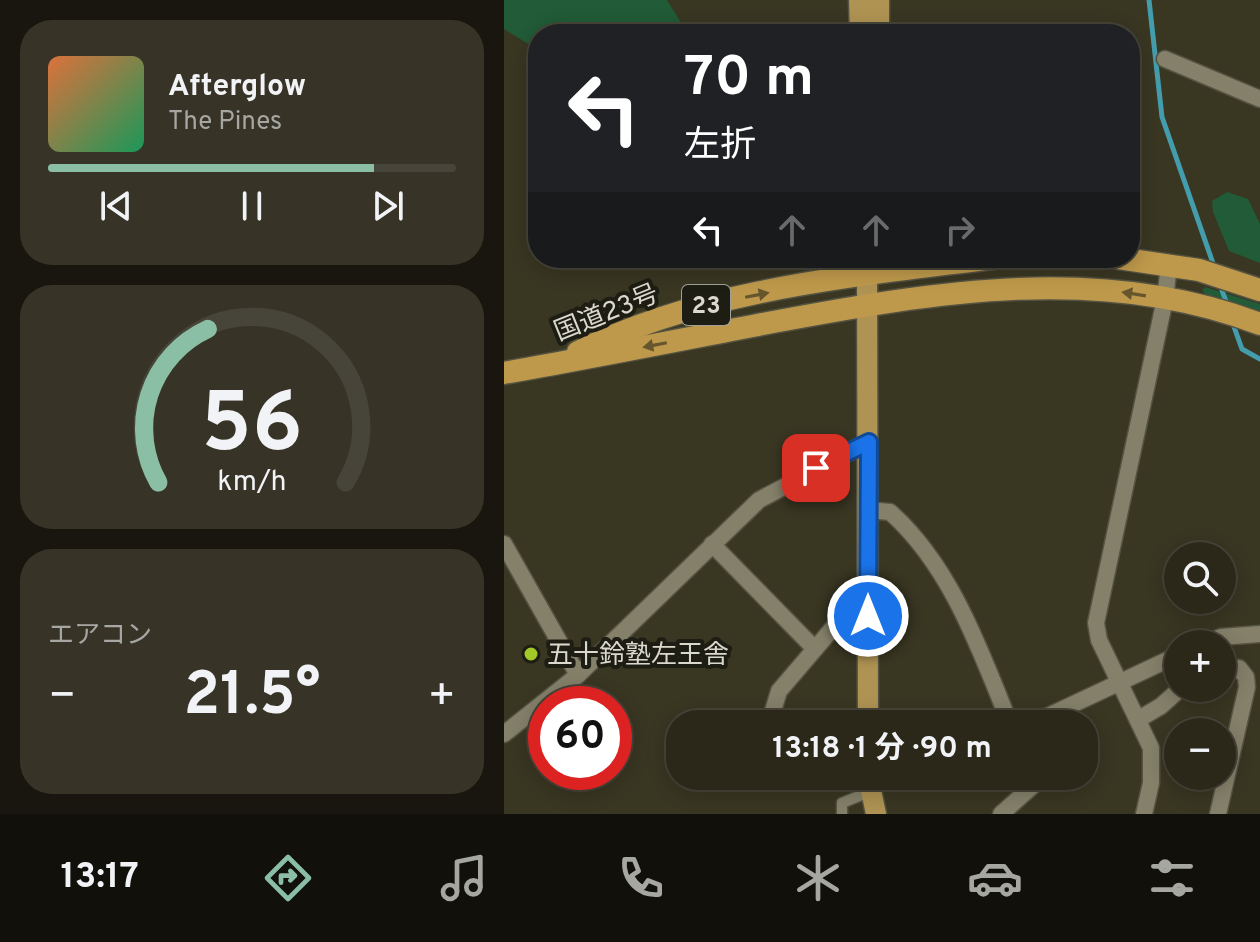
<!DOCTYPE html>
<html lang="ja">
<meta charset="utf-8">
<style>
:root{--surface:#2b281a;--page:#373427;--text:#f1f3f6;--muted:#a6a6a2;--line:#474439;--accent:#8abfa5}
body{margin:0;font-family:Overpass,"Noto Sans JP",sans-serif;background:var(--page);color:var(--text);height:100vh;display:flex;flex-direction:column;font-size:30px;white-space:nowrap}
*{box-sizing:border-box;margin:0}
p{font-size:26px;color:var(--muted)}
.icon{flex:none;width:44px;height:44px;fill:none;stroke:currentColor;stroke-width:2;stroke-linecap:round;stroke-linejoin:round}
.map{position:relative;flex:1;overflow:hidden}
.sheet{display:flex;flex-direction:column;gap:20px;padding:20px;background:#18160e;width:504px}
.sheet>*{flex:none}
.hud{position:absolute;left:24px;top:24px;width:612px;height:244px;border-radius:32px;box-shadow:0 4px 20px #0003,0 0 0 2px var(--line);background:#202124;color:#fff;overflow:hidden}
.tools{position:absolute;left:660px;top:542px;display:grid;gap:16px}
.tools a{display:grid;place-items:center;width:72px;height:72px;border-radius:50%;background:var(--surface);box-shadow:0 4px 20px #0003,0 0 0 2px var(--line);font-size:40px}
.speed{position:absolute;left:24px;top:686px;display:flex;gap:16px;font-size:40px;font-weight:700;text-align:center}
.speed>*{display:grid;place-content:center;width:104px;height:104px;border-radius:50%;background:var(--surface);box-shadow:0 4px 20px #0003,0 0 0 2px var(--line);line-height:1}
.speed .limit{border:12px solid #d22;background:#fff;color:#111}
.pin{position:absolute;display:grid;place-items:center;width:68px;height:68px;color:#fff;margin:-34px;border-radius:16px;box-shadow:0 4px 12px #0006}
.me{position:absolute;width:88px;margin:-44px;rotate:0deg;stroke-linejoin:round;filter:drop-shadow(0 0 6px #0008)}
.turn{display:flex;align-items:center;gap:28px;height:168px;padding:0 24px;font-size:36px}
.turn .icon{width:104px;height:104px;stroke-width:2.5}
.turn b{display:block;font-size:56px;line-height:68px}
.lanes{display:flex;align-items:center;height:76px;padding:0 24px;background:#0003;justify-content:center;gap:40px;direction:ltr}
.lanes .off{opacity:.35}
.big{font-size:60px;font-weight:700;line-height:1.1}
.sheet .card{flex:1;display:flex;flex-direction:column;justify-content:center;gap:12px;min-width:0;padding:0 28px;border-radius:32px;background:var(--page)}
.sheet .dial{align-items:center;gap:0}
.dial svg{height:208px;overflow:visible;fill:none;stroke:var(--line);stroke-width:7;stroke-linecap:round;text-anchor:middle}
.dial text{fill:var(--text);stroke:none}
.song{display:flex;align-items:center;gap:24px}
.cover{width:96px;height:96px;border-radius:12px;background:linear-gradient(135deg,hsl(20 70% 55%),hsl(150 70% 35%))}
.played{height:8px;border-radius:4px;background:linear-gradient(90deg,var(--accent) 80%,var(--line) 80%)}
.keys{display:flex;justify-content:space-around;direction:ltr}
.heat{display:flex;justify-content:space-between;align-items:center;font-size:44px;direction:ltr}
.trip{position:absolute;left:162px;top:710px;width:432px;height:80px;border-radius:32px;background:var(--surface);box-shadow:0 4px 20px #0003,0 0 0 2px var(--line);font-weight:700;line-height:80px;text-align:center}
.dock{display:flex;height:128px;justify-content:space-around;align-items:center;background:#11100a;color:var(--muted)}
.dock .icon{width:56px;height:56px}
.dock .current{color:var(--accent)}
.dock b{font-size:36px;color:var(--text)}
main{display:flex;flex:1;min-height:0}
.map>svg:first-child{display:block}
.green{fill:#215b37}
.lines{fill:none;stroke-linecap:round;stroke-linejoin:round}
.stream{stroke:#449dad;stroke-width:5}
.service-casing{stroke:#545241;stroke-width:13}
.minor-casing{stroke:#545241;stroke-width:19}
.tertiary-casing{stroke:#545241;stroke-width:19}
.primary-casing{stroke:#545241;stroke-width:23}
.trunk-casing{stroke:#545241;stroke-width:25}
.service{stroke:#84806a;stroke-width:10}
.minor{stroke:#84806a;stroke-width:16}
.tertiary{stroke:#84806a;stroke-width:16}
.primary{stroke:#af9353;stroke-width:20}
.trunk{stroke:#be994b;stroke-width:22}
.oneway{fill:#66552d}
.route-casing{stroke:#114b97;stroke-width:20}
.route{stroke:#1a73e8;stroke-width:14}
.poi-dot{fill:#a2c928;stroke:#1e1d14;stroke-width:3}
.labels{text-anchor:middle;stroke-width:8;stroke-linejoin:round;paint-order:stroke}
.shield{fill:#1e1d14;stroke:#a2a196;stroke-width:2}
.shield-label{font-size:24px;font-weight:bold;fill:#dbd9cd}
.street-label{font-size:26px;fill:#dbd9cd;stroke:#1e1d14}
.poi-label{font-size:26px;fill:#dbd9cd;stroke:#1e1d14;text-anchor:start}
</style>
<main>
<section class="sheet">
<div class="card">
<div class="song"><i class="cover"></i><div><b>Afterglow</b><p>The Pines</p></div></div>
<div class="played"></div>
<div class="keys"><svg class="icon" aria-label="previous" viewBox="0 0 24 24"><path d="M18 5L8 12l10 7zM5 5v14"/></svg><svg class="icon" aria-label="pause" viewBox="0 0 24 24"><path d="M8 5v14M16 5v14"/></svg><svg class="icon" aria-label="next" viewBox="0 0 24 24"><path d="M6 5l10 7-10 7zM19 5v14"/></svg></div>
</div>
<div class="card dial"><svg viewBox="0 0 100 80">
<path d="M14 69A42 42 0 1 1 86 69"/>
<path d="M14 69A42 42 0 0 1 33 10" stroke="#8abfa5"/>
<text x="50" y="56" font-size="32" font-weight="700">56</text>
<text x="50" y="72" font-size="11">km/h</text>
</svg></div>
<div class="card"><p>エアコン</p>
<div class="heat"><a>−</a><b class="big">21.5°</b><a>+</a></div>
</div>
</section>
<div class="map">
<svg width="756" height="814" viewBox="0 0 756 814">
<rect width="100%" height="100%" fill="#393622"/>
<!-- green -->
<g class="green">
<polygon points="0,0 163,0 184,34 34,34 34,43 26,45 0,29"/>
<polygon points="723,192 744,199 756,224 756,263 725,251 709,212 708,201"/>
<polygon points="701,287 756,304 756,312 701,294 698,290"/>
</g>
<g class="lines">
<!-- stream -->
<g class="stream">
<polyline points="645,0 658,117 711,269"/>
<polyline points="715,282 724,307"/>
<polyline points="729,324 738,349 756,359"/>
</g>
<!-- service casing -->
<g class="service-casing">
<polyline id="service" points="338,814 338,803 360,794"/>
</g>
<!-- minor casing -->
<g class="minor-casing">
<g id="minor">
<polyline points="661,59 756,99"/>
<path d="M364,510l22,2c61,54 90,138 120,212"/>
<polyline points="0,544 74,675"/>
<polyline points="635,719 657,706 677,688"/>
<polyline points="0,734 74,675 255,500 365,442"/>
<polyline points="497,814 533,782"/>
<polyline points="640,814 647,783 647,748 595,640 592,623 661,299 665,265"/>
<polyline points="714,814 743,687 742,677 735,668 718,667"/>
</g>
</g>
<!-- tertiary casing -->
<g class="tertiary-casing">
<g id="tertiary">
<polyline points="208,544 310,648"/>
<polyline points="699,644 717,637 756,634"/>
<polyline points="265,724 275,691 364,587"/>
<polyline points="527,724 674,655"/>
<polyline points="346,776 384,779 404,776"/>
</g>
</g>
<!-- primary casing -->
<g class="primary-casing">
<g id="primary">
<polyline points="355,0 356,34"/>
<polyline points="375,0 375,34"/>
<polyline points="363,258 364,724"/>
<polyline points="364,776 372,814"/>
</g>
</g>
<!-- trunk casing -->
<g class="trunk-casing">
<g id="trunk">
<polyline points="614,258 695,270 756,290"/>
<path d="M74,352c126,-63 276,-76 415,-94"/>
<path d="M0,373c90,-16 180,-34 269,-51 161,-30 329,-59 487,2"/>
</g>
</g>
<!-- service -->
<use href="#service" class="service"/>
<!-- minor -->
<use href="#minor" class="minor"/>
<!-- tertiary -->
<use href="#tertiary" class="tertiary"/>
<!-- primary -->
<use href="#primary" class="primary"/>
<!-- trunk -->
<use href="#trunk" class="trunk"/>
</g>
<!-- one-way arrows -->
<defs><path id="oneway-solid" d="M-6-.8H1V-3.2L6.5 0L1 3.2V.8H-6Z" transform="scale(2)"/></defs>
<g class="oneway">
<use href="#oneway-solid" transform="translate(630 294) rotate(-171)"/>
<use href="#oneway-solid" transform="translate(253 295) rotate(-11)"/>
<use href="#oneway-solid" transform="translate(151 345) rotate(169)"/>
</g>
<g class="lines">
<!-- route casing -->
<g class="route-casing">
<polyline id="route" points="312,468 365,442 364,616"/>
</g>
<!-- route -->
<use href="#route" class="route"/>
</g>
<!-- markers -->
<circle class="poi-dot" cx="27" cy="654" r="8"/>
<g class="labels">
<!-- shield labels -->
<rect class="shield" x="178" y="285" width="48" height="40" rx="6"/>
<g class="shield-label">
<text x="202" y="313">23</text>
</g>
<!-- street labels -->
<g class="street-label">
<text transform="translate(102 312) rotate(-22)" y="9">国道23号</text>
</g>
<!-- poi labels -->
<g class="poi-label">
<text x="43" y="663">五十鈴塾左王舎</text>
</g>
</g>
</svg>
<div class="tools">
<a><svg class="icon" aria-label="search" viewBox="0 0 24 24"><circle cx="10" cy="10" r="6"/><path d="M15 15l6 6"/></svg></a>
<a>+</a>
<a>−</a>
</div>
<div class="speed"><div class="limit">60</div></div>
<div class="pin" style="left:312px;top:468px;background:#d93025"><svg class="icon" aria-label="arrive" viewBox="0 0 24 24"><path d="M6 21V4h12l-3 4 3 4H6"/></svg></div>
<svg class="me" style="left:364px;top:616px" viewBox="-20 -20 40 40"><circle r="17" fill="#1a73e8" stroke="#fff" stroke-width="3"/><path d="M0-11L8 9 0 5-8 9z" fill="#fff"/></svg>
<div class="trip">13:18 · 1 分 · 90 m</div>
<div class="hud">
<div class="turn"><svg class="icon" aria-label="left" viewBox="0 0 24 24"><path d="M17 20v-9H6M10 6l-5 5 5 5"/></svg><div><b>70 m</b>左折</div></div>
<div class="lanes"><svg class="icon" aria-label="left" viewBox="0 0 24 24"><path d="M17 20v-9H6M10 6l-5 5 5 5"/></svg><svg class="icon off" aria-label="ahead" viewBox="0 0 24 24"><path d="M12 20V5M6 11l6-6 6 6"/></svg><svg class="icon off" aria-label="ahead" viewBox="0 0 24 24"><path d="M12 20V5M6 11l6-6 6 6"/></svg><svg class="icon off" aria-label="right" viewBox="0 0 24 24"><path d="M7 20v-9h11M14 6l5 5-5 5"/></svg></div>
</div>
</div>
</main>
<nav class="dock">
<b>13:17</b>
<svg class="icon current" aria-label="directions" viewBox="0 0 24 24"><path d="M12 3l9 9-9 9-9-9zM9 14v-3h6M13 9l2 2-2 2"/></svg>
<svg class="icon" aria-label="music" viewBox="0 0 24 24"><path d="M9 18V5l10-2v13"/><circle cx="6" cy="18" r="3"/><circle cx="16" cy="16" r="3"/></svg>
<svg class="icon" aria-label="phone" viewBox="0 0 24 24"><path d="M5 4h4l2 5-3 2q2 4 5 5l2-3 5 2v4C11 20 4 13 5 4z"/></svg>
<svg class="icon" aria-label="climate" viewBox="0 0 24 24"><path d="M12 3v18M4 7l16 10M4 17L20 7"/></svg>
<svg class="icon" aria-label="car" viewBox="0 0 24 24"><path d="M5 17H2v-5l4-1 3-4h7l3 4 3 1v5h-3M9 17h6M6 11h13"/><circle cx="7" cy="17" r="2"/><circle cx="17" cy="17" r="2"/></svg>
<svg class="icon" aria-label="filters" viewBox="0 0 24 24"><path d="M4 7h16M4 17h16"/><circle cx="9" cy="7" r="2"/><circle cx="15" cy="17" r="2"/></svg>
</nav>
